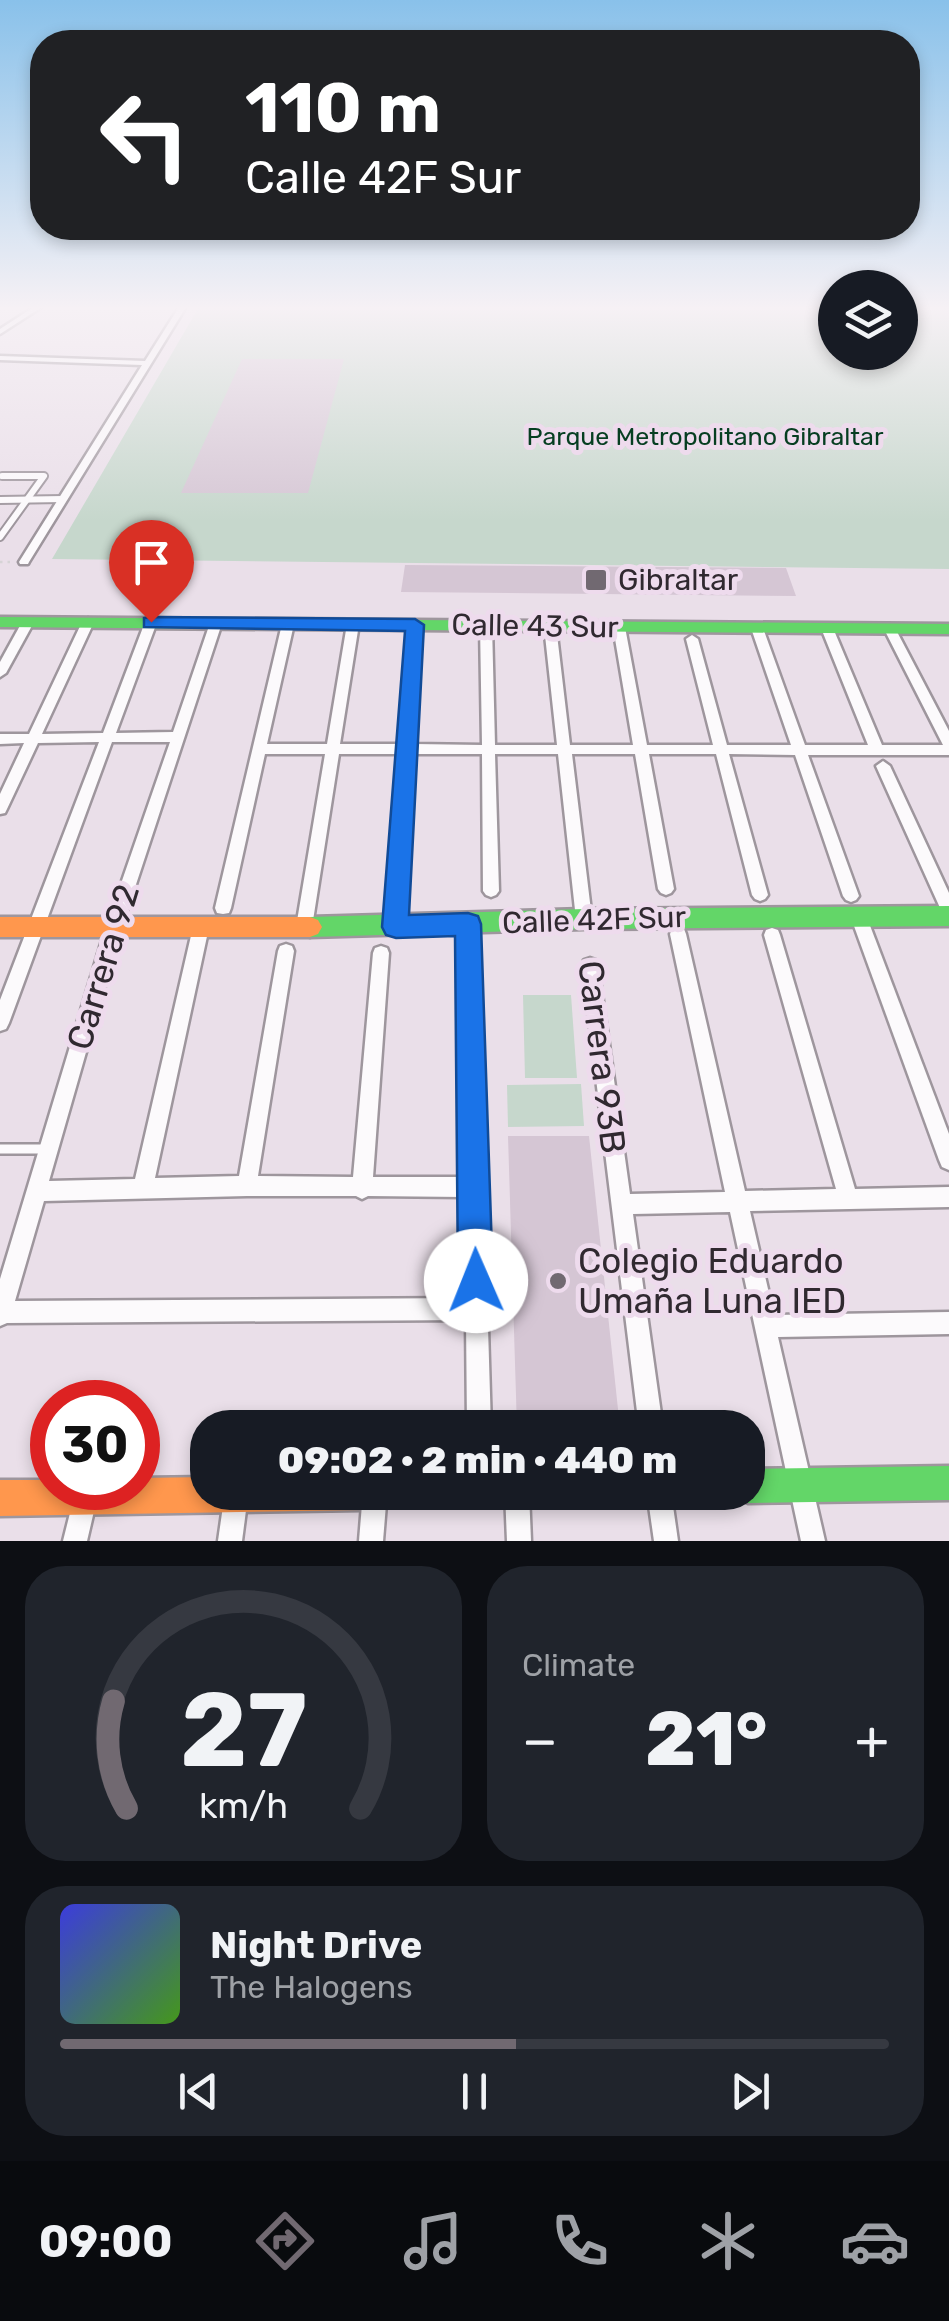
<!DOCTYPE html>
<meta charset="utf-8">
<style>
:root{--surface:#171b24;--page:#20242c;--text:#f1f3f6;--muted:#9ea1a6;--line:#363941;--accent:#716971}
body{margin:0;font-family:Rubik,sans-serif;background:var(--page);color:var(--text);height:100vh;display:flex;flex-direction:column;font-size:38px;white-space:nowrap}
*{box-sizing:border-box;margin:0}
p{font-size:32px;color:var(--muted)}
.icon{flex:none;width:55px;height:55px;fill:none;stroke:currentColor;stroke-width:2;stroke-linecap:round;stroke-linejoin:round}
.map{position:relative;height:1541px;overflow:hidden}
.drawer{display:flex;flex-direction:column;gap:25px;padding:25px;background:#0d0f14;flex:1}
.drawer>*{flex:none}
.hud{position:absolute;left:30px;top:30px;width:890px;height:210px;border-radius:40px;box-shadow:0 5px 15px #0003;background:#202124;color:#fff;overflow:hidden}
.tools{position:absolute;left:818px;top:270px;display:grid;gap:20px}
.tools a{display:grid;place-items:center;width:100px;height:100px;border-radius:50%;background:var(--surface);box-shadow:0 5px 15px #0003;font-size:50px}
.speed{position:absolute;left:30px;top:1380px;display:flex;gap:20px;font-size:50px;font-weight:700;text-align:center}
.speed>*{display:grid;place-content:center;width:130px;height:130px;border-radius:50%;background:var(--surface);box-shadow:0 5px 15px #0003;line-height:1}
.speed .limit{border:15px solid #d22;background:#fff;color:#111}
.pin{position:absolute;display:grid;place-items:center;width:85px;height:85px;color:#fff;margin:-102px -42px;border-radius:50% 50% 50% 0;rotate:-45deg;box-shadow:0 0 10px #0007}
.pin .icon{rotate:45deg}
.me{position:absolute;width:110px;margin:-55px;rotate:359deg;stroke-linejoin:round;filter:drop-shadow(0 0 8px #0008)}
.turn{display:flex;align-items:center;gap:35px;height:210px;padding:0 50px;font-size:45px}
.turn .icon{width:130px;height:130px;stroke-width:2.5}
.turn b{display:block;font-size:70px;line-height:85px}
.big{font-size:75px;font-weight:800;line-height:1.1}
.drawer .widget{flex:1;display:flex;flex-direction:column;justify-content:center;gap:15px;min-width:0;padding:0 35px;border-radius:40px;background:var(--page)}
.drawer .dial{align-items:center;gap:0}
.dial svg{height:260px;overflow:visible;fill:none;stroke:var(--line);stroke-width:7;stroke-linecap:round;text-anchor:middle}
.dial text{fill:var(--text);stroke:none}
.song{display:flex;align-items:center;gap:30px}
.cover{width:120px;height:120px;border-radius:15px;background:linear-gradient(135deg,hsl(240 70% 55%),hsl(100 70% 35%))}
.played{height:10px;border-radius:5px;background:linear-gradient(90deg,var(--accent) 55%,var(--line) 55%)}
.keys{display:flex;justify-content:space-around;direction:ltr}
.heat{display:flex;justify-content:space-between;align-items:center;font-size:55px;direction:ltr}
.drawer .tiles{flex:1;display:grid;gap:25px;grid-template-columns:1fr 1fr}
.widget:last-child{grid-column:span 2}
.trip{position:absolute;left:190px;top:1410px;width:575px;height:100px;border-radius:40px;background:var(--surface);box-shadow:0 5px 15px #0003;font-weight:800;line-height:100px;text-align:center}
.dock{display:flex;height:160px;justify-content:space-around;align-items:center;background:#090b0e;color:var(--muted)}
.dock .icon{width:70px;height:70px}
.dock .on{color:var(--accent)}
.dock b{font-size:45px;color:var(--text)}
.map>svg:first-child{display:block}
.green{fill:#c6d7cc}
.building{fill:#d5c6d4}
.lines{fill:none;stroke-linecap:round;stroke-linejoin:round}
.lane-far1-casing{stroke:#9e969d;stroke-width:10}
.lane-casing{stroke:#9e969d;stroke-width:14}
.street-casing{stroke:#9e969d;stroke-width:5}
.fast-casing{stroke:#9e969d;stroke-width:5}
.slow-casing{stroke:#9e969d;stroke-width:5}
.path{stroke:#d6d4d6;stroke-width:2.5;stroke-dasharray:2.5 5;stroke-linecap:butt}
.lane-far1{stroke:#fcfafc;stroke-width:6}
.lane{stroke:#fcfafc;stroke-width:9}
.street{fill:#fcfafc;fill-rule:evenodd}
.fast{fill:#63d668;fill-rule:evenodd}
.slow{fill:#ff974d;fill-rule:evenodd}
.route{fill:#1a73e8;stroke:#114b97;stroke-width:2.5}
.poi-dot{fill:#716971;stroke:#eedbed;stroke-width:4}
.labels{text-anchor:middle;stroke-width:10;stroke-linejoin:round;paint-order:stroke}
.far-park-label{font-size:25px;fill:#063e21;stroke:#eedbed}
.poi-label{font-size:30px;fill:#302930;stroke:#eedbed;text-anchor:start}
.street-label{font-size:30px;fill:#302930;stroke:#eedbed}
.near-street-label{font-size:35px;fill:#302930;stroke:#eedbed}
.near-poi-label{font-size:35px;fill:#302930;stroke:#eedbed;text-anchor:start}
</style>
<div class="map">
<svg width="949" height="1541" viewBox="0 0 949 1541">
<rect width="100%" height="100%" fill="#eadfe9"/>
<!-- green -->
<g class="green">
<polygon points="199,307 835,307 835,352 900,352 900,307 949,307 949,569 52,559"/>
<polygon points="523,995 571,995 577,1078 525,1078"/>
<polygon points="581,1084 584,1126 508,1127 507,1085"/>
</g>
<!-- building -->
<g class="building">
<polygon points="242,359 344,359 308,493 181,493"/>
<polygon points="405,565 786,568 796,596 401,592"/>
<polygon points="508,1136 589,1136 620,1428 517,1428"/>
</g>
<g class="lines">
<!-- lane-far1 casing -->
<g class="lane-far1-casing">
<g id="lane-far1">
<polyline points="0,500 63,499"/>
<polyline points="0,537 44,476 2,476"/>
</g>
</g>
<!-- lane casing -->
<g class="lane-casing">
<polyline id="lane" points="0,1149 48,1149"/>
</g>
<!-- street casing -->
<g class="street-casing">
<g id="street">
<polygon points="34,307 42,307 0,334 0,329"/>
<polygon points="179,307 186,307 29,562 28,564 20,564 19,562 142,365 0,360 0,356 145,361"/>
<polygon points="28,618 34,622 6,673 0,677 0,662 22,622"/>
<path d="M88,618l6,4 -52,112 61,-1 42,-111 6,-4 6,4 -41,111 57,-1 37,-109 6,-4 6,4 -100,304 -73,254 86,-2 58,-252 2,-5 6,-2 6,2 2,5 -54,251 84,-2 39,-225 2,-5 6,-2 6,2 2,5 -36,225 95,1 20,-224 2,-5 6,-2 6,2 2,5 -16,224h91l-4,-253 2,-5 6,-2 6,2 2,5 15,504h-24l-1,-108 -459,3 -7,3v-47l106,-352 64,-185h-58l-103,281 -3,6 -6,2v-31l99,-258 -61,1 -31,66 -2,4 -5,1v-20l24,-51 -24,1v-10h29l53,-112zM247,1196h109l6,3 6,-3 96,1 2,101 -451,3 29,-100z"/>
<polygon points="288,620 294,624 267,744 327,744 347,624 353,620 359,624 340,744 401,744 409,625 415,621 421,625 414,744 482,745 480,625 486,621 492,625 495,745 557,745 544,626 550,622 556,626 570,745 633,745 613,627 619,623 625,627 647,745 713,745 686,639 692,635 698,639 727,745 791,745 751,628 757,624 763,628 805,745 868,745 821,628 827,624 833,628 882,745 943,745 884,629 890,625 894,626 949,731 949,755 808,755 859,896 856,900 851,902 846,900 843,896 795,755 729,754 768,895 765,899 760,901 755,899 752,895 716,754 649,754 674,889 671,893 666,895 661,893 658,889 635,754 572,754 592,919 590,924 584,926 578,924 576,919 558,754 495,754 499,891 496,895 491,897 486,895 483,891 482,754 414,754 404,927 402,932 396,934 390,932 388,927 400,754 339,754 312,927 310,932 304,934 298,932 296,927 325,754 265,754 231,908 229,913 223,914 217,913 215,908 282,624"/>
<polygon points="883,761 890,766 949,893 949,916 943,915 941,910 876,766"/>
<polygon points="858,908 864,910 866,915 949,1134 949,1170 942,1167 939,1160 850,915 852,910"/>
<polygon points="678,927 684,929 686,934 745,1191 836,1189 764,935 766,930 772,928 778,930 780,935 855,1189 949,1187 949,1207 750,1211 774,1315 949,1312 949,1334 778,1337 825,1541 801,1541 730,1212 633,1214 663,1428 639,1428 582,965 584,960 590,958 596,960 598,965 630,1194 725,1192 670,934 672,929"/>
<polygon points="81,1488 94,1489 97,1498 87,1541 63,1541 76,1489"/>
<polygon points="225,1492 247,1492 248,1495 242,1541 218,1541"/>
<polygon points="363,1492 387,1492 383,1541 359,1541"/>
<polygon points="505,1492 529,1492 531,1541 507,1541"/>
<polygon points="647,1492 671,1492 678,1541 654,1541"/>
</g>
</g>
<!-- fast casing -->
<g class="fast-casing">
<g id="fast">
<polygon points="0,617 949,624 949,634 0,627"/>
<polygon points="949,906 949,926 584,929 310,937 302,934 298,927 302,920 310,917 584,909"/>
<polygon points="949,1466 949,1500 748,1503 736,1498 733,1492 748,1492 748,1469"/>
</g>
</g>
<!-- slow casing -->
<g class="slow-casing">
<g id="slow">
<polygon points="0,917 310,917 318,920 322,927 318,934 310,937 0,937"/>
<polygon points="208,1477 208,1492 378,1492 373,1504 361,1510 0,1516 0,1480 52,1480 52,1488 138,1488 138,1478"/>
</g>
</g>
<!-- path -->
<g class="path">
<polyline points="942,307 949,316"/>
<polyline points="0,562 13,562"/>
</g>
<!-- lane-far1 -->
<use href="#lane-far1" class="lane-far1"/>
<!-- lane -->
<use href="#lane" class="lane"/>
<!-- street -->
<use href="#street" class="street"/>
<!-- fast -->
<use href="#fast" class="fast"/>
<!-- slow -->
<use href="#slow" class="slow"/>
</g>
<!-- sky -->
<linearGradient id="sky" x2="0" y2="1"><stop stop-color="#89c1ea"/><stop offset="0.59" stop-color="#f6f1f5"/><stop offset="1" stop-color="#f6f1f5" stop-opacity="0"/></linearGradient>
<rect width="949" height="522" fill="url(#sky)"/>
<!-- route -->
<polygon class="route" points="151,617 415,619 424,625 409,915 468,913 478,916 481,924 493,1281 488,1294 476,1299 463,1294 458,1281 455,936 396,938 386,935 382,927 405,631 144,627 144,618"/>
<!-- markers -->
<g class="poi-dot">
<rect x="584" y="568" width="24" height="24" rx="5"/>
<circle cx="558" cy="1281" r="10"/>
</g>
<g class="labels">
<!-- far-park labels -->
<g class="far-park-label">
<text x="705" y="445">Parque Metropolitano Gibraltar</text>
</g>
<!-- poi labels -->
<g class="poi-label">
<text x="618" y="590">Gibraltar</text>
</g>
<!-- street labels -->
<g class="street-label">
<text transform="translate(535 626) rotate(1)" y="10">Calle 43 Sur</text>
<text transform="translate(594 920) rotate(-2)" y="10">Calle 42F Sur</text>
</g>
<!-- near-street labels -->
<g class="near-street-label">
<text transform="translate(103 967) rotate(-73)" y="12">Carrera 92</text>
<text transform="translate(602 1057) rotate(83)" y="12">Carrera 93B</text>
</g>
<!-- near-poi labels -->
<g class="near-poi-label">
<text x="578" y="1273">Colegio Eduardo<tspan x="578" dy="40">Umaña Luna IED</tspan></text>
</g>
</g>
</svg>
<div class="tools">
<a><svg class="icon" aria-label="layers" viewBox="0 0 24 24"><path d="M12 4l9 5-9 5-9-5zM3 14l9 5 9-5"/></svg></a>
</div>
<div class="speed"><div class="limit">30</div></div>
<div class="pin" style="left:151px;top:622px;background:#d93025"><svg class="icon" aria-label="arrive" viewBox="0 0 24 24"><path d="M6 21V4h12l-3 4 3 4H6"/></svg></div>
<svg class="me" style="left:476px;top:1281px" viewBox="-20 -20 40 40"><circle r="19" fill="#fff"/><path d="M0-13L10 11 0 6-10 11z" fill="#1a73e8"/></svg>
<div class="trip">09:02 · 2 min · 440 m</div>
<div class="hud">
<div class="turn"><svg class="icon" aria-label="left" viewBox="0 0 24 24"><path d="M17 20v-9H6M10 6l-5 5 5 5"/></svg><div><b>110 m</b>Calle 42F Sur</div></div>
</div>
</div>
<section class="drawer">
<div class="tiles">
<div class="widget dial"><svg viewBox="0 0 100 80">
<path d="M14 69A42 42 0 1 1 86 69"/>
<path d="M14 69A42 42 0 0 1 10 36" stroke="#716971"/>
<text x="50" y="56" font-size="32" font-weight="700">27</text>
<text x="50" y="72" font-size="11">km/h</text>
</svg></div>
<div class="widget"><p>Climate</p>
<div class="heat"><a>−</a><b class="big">21°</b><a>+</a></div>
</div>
<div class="widget">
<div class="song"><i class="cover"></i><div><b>Night Drive</b><p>The Halogens</p></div></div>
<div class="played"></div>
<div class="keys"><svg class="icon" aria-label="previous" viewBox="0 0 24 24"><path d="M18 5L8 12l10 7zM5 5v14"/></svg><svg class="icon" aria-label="pause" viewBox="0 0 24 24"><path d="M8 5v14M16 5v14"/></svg><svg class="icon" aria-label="next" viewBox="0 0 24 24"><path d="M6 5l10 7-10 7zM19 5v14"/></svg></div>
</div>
</div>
</section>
<nav class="dock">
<b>09:00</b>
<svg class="icon on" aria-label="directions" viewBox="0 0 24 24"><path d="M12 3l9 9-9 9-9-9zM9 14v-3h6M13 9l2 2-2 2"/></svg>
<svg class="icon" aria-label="music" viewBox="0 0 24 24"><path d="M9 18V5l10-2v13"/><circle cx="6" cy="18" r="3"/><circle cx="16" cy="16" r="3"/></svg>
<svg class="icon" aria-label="phone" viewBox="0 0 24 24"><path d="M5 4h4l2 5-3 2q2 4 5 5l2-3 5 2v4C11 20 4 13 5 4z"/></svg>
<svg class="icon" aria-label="climate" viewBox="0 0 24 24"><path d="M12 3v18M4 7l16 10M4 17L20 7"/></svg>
<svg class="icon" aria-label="car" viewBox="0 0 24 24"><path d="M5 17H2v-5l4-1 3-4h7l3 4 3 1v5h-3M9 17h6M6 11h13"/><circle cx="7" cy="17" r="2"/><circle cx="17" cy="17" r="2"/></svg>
</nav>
